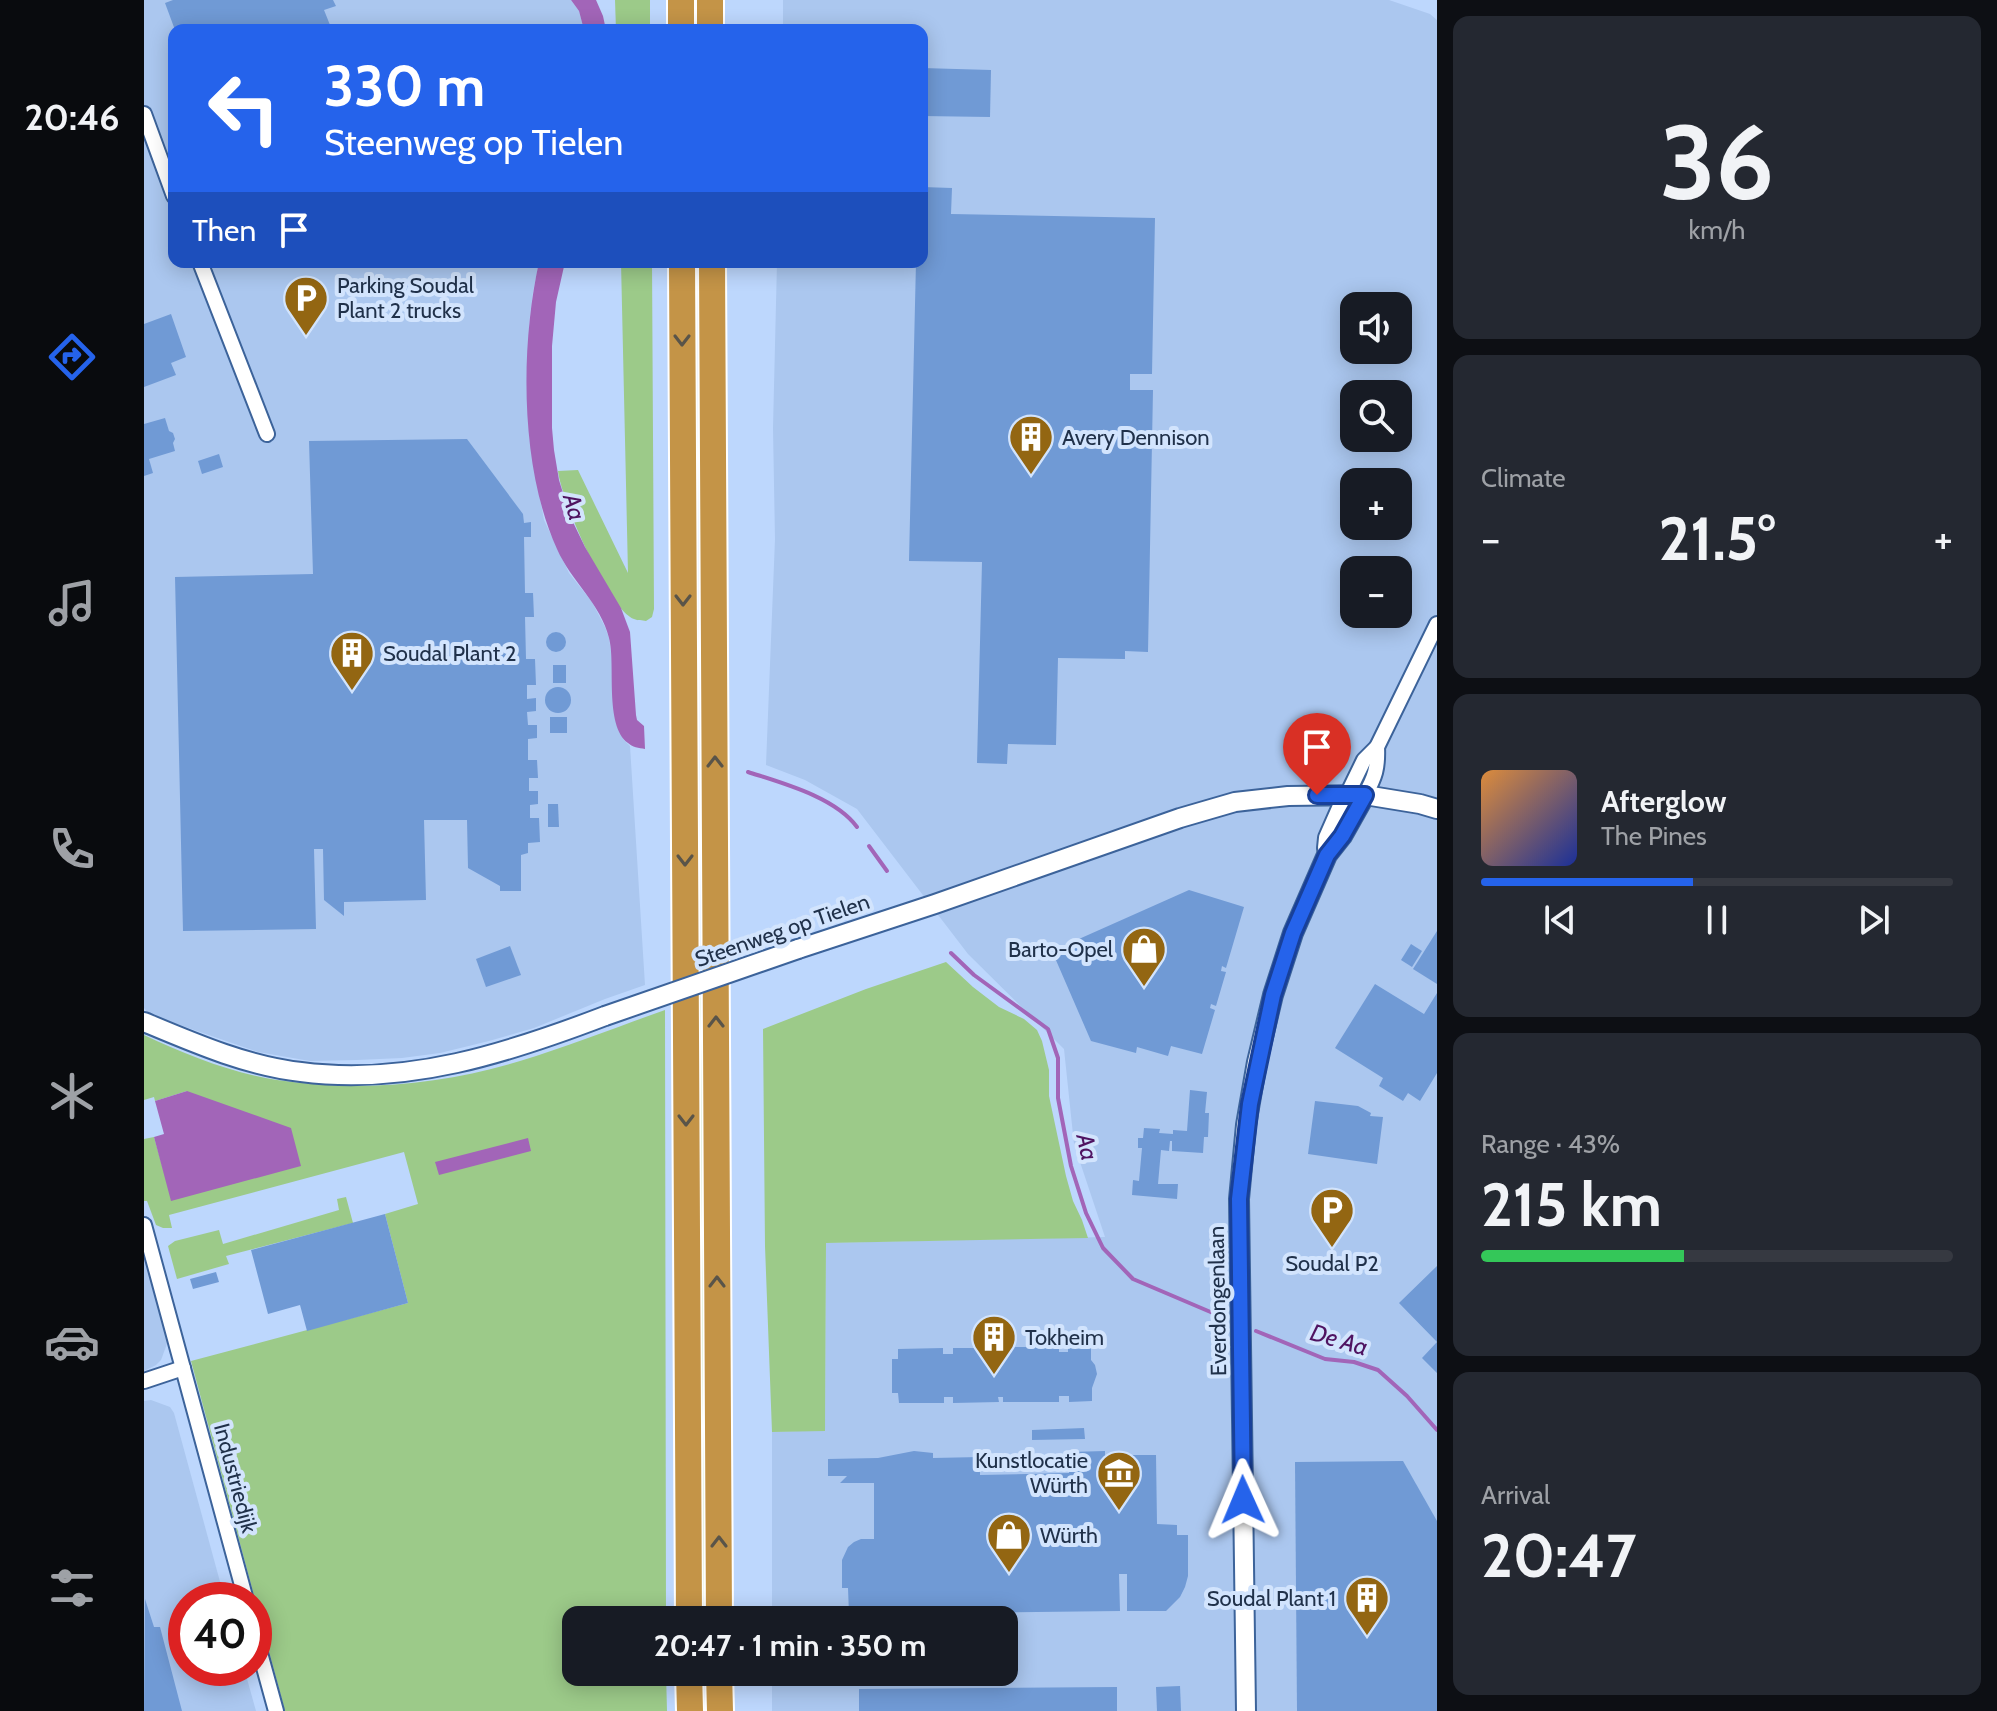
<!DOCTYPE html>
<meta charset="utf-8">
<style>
:root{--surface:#171b24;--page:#242831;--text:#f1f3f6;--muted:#9ea1a6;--line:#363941;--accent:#2563eb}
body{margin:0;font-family:Cabin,sans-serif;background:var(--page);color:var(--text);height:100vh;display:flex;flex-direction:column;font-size:30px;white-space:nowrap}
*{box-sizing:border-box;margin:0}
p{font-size:26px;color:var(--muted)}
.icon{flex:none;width:44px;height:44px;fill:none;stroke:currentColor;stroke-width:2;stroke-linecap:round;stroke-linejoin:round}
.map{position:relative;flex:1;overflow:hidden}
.details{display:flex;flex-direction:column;gap:16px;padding:16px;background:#0d0f14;width:560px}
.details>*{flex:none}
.guide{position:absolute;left:24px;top:24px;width:760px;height:244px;border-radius:16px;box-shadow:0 4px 20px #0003;background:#2563eb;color:#fff;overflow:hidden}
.buttons{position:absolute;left:1196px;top:292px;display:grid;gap:16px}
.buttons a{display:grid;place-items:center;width:72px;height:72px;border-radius:16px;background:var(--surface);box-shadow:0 4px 20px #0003;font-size:40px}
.speed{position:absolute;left:24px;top:1582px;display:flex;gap:16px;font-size:40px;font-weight:700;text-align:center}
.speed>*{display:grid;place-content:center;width:104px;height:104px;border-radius:50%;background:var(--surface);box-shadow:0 4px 20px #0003;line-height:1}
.speed .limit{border:12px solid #d22;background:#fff;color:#111}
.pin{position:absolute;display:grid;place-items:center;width:68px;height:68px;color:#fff;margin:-82px -34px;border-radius:50% 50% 50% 0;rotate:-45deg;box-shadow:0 0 8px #0007}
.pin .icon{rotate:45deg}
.me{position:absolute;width:88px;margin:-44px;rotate:359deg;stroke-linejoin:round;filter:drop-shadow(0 0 6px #0008)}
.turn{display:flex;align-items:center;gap:28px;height:168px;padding:0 24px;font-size:36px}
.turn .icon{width:104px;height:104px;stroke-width:2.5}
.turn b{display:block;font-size:56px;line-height:68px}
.then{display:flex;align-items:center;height:76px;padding:0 24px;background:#0003;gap:16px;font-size:30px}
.big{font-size:60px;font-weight:800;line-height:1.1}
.details .card{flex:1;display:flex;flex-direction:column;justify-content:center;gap:12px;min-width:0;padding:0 28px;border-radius:16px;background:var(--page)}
.details .dial{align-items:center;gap:0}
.dial b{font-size:104px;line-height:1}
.song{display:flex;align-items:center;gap:24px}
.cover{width:96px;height:96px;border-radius:12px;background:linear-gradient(135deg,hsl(30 70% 55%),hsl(230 70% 35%))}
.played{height:8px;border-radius:4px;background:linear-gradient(90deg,var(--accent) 45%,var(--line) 45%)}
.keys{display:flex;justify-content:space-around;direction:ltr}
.heat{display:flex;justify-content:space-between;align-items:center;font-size:44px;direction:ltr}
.charge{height:12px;border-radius:6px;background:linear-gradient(90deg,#34c759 43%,var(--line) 0)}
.trip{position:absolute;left:418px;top:1606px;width:456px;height:80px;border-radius:16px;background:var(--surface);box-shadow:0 4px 20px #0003;font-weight:800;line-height:80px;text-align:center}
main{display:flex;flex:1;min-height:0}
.tabs{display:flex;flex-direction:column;width:144px;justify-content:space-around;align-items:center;background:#090b0e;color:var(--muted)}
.tabs .icon{width:56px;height:56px}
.tabs .active{color:var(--accent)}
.tabs b{font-size:36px;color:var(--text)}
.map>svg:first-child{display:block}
.built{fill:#abc7ef;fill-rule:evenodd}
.green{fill:#9cca89}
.water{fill:#a265b8}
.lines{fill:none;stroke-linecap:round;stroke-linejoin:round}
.stream{stroke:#a265b8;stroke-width:4}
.building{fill:#709ad5}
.minor-casing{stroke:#3c639a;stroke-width:18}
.tertiary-casing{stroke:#3c639a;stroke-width:22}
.motorway-casing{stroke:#fff;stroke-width:30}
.minor{stroke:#fff;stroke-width:14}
.tertiary{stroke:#fff;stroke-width:18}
.motorway{stroke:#c49447;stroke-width:26}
.tertiary-bridge-casing{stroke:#3c639a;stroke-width:22;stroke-linecap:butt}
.tertiary-bridge{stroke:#fff;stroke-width:18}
.oneway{stroke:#595449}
.route-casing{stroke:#184099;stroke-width:20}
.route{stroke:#2563eb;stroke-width:14}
.labels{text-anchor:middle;stroke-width:8;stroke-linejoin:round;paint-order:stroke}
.poi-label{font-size:22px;fill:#20314a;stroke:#d2e4fd;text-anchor:start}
.street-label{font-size:22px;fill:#20314a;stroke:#d2e4fd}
.water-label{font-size:24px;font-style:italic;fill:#4f1361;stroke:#d2e4fd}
</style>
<main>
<nav class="tabs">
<b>20:46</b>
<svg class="icon active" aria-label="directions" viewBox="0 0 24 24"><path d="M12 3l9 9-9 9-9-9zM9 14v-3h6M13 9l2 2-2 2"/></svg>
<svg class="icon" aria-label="music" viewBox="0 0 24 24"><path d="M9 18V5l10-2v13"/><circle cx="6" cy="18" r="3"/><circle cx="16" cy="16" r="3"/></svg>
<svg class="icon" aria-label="phone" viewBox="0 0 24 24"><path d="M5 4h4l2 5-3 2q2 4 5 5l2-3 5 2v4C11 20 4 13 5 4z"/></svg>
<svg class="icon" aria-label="climate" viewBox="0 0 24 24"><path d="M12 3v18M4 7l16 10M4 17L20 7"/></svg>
<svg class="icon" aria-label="car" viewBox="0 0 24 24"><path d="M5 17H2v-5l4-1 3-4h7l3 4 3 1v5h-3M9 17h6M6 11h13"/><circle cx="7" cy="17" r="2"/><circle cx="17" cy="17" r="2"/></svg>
<svg class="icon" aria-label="filters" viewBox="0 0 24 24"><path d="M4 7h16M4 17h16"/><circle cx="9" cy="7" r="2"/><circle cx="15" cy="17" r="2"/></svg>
</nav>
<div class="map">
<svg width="1293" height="1711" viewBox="0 0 1293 1711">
<rect width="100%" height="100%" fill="#bdd7fd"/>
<!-- built -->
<g class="built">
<polygon points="0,0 427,0 435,11 440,30 30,30 30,262 395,262 389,292 385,324 384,415 386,442 400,520 425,573 448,602 461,627 465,638 479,739 486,746 501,985 461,999 390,1028 345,1041 296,1053 258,1058 213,1060 166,1061 114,1052 27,1022 4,1013 0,1008"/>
<path d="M639,0h606l41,14 7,6v1691h-665v-39h232v-52h-232v-188l53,-2 1,-187 279,-6 -31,-93 -10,-95 -96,-95 -111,-145 -52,-29 -39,-15 9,-226 -2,-111 4,-166h145v-232h-139zM1210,306h44v44h-44zM1210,394h44v44h-44zM1210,482h44v44h-44zM1210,570h44v44h-44z"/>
<polygon points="0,1247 24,1341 17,1360 12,1365 0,1371"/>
<polygon points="7,1400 26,1407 30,1413 81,1600 42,1600 42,1668 100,1668 112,1711 0,1711 0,1401"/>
</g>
<!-- green -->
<g class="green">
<polygon points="471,0 506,0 506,30 472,30"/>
<path d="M477,262h31l2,347 -2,8 -6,4c-4,-1 -8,0 -12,-2 -26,-10 -73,-120 -76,-148l20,-1 50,103z"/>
<polygon points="802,962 829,987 855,1007 880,1019 893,1030 898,1041 905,1070 905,1096 922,1176 929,1201 938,1220 944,1238 682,1243 681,1431 628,1432 621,1246 619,1029 722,989"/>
<polygon points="560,997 564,1620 557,1620 554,998"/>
<path d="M521,1010l1,610h-90v52h90l1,39h-382l-94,-350 217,-58 -23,-89 33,-10 -14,-52 -235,63 3,13h-9l-7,-3 -9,-24h-3v-62l10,-2 18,63 15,-109 -32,10 -1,-4 -10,3v-65c42,20 88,38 133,45 81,12 165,5 243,-19 49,-15 97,-34 145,-51z"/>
<polygon points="202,1197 209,1223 82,1256 85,1264 33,1279 24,1246 31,1241 75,1230 79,1244 195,1210 193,1199"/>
</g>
<!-- water -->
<g class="water">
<polygon points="427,0 452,0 459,16 462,30 440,30 435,11"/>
<path d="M395,262h26l-9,40 -4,44v82l2,22 5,30 11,36 15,31 36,61 9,24 6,83 1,5 7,6 1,23c-6,-1 -13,-2 -17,-6 -24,-18 -12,-78 -19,-105 -8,-34 -38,-57 -52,-89 -37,-81 -37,-201 -18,-287z"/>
<polygon points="43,1091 147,1128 157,1166 27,1201 10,1137 20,1134 11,1101"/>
<polygon points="384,1138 387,1151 295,1175 291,1162"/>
</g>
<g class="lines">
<!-- stream -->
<g class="stream">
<path d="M604,772c34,11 87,25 109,55"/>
<polyline points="725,846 743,871"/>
<polyline points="807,953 830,975 904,1029 914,1058 914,1098 927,1166 942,1213 959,1248 989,1279 1083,1319"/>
<polyline points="1112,1331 1181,1359 1210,1362 1234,1370 1263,1396 1293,1430"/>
</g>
</g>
<!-- building -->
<g class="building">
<polygon points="29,0 189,0 192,6 180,10 188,30 31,30 21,3"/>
<polygon points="778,68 847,70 846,117 778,116"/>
<polygon points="778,187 808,188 807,214 1011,218 1008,374 986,374 986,390 1009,390 1004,652 981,651 981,659 914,658 912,745 864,744 863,764 833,763 838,562 765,561 772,262 778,262"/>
<polygon points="27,314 42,357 27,363 32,375 0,387 0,324"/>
<polygon points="21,418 25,431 29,433 31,439 29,443 31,451 5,459 9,473 0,476 0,424"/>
<polygon points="323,439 379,514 380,523 387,522 387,537 380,537 381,593 389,593 390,617 381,617 382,659 391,659 392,685 383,685 383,699 392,698 392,711 383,712 384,725 393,725 393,738 384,739 384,760 393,760 394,778 385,778 385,791 394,791 394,804 386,805 386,818 395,818 396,842 384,843 384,853 377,855 377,891 356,891 356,886 324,868 323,820 280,820 282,900 200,902 200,916 180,900 179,849 170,849 172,929 39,931 31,577 169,574 165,441"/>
<polygon points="75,454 79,467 58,474 54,461"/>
<circle cx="412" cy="642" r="10"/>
<rect x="409" y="665" width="13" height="18"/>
<circle cx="414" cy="700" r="13"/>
<rect x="406" y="717" width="17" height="16"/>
<polygon points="404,804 414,804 415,827 404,827"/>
<polygon points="1045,890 1100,907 1082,968 1078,966 1077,971 1082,972 1072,1006 1067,1004 1066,1008 1071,1010 1058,1054 1027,1046 1024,1056 993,1047 992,1053 947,1041 908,951"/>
<polygon points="1293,931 1293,984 1269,969"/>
<polygon points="1267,944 1278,951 1268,967 1257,960"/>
<polygon points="366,946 377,975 342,987 332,959"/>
<polygon points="1231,984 1280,1014 1293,993 1293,1073 1276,1101 1264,1093 1259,1101 1235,1086 1239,1078 1191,1048"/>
<polygon points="1046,1090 1063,1092 1061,1113 1065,1113 1064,1137 1060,1137 1059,1153 1028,1151 1028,1141 1026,1141 1025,1151 1017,1150 1014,1184 1034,1184 1033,1199 988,1195 989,1180 995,1181 998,1148 994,1148 994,1138 999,1138 1000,1128 1016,1129 1015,1133 1029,1134 1029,1130 1043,1131"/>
<polygon points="1171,1101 1214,1106 1227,1113 1226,1116 1239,1117 1233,1164 1164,1154"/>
<polygon points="241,1214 264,1303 163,1331 156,1305 124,1314 107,1250"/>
<polygon points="1293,1266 1293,1373 1278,1358 1293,1342 1255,1303"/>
<polygon points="72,1272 75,1282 49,1289 46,1279"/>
<polygon points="859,1347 915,1347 915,1352 924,1352 924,1347 947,1347 947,1360 951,1365 953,1374 948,1388 948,1401 925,1402 925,1396 915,1396 915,1402 859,1402 859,1397 854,1397 855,1402 809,1403 809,1397 800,1397 800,1403 755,1403 754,1393 748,1393 748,1359 754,1359 754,1349 799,1348 799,1354 809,1354 809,1348 854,1348 854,1353 859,1353"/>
<polygon points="940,1428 941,1439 888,1440 888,1430"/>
<polygon points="770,1451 789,1453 789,1458 836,1457 836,1475 925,1473 926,1452 961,1451 961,1455 1012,1455 1013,1524 1033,1525 1033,1535 1044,1535 1044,1576 1041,1587 1036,1597 1022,1611 983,1611 983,1574 975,1574 976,1611 705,1614 704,1588 698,1588 698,1560 704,1547 710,1542 717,1539 730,1539 730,1483 696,1483 703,1476 684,1476 684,1459 734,1458"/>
<polygon points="1259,1461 1293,1521 1293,1711 1153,1711 1151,1462"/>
<polygon points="1,1599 10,1627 16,1627 38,1711 0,1711"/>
<polygon points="1036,1686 1037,1711 1013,1711 1012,1687"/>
<polygon points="973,1687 973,1711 715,1711 715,1689"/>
</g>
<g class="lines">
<!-- minor casing -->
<g class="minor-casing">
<g id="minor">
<polyline points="0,114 30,196"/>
<polyline points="56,262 123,434"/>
<polyline points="1203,795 1220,760 1233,747 1293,624"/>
<path d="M1221,795c10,-18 13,-27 12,-48"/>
<polyline points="0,1225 102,1600"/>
<polyline points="0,1381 39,1368"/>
<polyline points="110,1631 132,1711"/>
</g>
</g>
<!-- tertiary casing -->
<g class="tertiary-casing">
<g id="tertiary">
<polyline points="1183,848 1184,838 1203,795"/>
<polyline points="654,949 791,904 1036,818 1091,802 1144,796 1221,795 1276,804 1293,809"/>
<path d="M0,1022c50,21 103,44 157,50 106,14 207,-19 304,-56"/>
<polyline points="1102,1711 1095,1199 1102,1125 1113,1062 1129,995 1149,933 1183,855 1198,836 1221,795"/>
</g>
</g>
<!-- motorway casing -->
<g class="motorway-casing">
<g id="motorway">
<polyline points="537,0 537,30"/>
<polyline points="566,0 566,30"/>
<polyline points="538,262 545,1620"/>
<polyline points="568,262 575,1620"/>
<polyline points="545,1672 546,1711"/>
<polyline points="575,1672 576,1711"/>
</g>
</g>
<!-- minor -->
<use href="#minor" class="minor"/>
<!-- tertiary -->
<use href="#tertiary" class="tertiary"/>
<!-- motorway -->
<use href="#motorway" class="motorway"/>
<!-- tertiary-bridge casing -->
<g class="tertiary-bridge-casing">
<polyline id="tertiary-bridge" points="461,1016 654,949"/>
</g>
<!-- tertiary-bridge -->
<use href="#tertiary-bridge" class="tertiary-bridge"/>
</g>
<!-- one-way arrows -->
<defs><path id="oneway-chevron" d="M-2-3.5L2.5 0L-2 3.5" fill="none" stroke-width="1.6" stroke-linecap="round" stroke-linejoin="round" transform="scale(2)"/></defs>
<g class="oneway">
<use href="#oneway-chevron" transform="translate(538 340) rotate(90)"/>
<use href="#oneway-chevron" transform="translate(539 600) rotate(90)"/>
<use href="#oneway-chevron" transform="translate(571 762) rotate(-90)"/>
<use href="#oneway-chevron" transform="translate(541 860) rotate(90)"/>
<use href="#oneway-chevron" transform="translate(572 1022) rotate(-90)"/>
<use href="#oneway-chevron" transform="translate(542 1120) rotate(90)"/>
<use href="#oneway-chevron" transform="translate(573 1282) rotate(-90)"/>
<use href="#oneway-chevron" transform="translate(575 1542) rotate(-90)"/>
</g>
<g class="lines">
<!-- route casing -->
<g class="route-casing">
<polyline id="route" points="1099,1500 1095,1199 1106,1104 1129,995 1149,933 1183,855 1198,836 1221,795 1173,795"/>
</g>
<!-- route -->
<use href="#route" class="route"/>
</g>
<!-- icons -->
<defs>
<g id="parking-pin" transform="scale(2.3)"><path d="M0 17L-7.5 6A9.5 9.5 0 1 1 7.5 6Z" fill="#936612" stroke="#d2e4fd"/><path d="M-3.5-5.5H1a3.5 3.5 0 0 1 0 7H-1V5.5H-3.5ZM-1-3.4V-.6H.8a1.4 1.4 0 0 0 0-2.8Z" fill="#fff"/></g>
<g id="building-pin" transform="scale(2.3)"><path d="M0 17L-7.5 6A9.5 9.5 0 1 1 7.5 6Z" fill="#936612" stroke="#d2e4fd"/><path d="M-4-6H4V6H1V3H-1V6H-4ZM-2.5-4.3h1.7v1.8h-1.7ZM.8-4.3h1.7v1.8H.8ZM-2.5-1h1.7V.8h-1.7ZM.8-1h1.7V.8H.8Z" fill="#fff"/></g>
<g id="shop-pin" transform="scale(2.3)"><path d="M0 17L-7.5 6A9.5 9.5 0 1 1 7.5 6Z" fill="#936612" stroke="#d2e4fd"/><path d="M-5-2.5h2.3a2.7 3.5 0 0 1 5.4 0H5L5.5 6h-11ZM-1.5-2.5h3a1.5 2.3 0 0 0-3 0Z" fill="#fff"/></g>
<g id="museum-pin" transform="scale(2.3)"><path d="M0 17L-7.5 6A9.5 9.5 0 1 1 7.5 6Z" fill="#936612" stroke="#d2e4fd"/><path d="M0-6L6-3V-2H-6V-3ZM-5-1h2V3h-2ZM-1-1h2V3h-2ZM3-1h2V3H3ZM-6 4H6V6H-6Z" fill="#fff"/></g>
</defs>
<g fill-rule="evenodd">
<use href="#parking-pin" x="162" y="298"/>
<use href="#building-pin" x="887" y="437"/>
<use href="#building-pin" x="208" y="653"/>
<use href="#shop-pin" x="1000" y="949"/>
<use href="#parking-pin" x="1188" y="1210"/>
<use href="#building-pin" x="850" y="1337"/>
<use href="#museum-pin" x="975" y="1473"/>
<use href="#shop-pin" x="865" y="1535"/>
<use href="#building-pin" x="1223" y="1598"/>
</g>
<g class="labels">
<!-- poi labels -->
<g class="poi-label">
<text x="193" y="293">Parking Soudal<tspan x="193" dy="25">Plant 2 trucks</tspan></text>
<text x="918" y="445">Avery Dennison</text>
<text x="239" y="661">Soudal Plant 2</text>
<text x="969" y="957" text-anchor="end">Barto-Opel</text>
<text x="1188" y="1271" text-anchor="middle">Soudal P2</text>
<text x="881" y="1345">Tokheim</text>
<text x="944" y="1468" text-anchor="end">Kunstlocatie<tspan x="944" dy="25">Würth</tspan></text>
<text x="896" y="1543">Würth</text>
<text x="1192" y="1606" text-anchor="end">Soudal Plant 1</text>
</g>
<!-- street labels -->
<g class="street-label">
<text transform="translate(638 930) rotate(-19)" y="8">Steenweg op Tielen</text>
<text transform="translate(1073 1301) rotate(-91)" y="8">Everdongenlaan</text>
<text transform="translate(92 1478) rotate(75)" y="8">Industriedijk</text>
</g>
<!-- water labels -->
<g class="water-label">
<text transform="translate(430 507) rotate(74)" y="8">Aa</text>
<text transform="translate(943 1147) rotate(77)" y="8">Aa</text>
<text transform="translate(1195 1340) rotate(16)" y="8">De Aa</text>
</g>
</g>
</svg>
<div class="buttons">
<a><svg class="icon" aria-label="sound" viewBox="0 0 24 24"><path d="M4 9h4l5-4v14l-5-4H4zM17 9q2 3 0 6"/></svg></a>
<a><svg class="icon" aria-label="search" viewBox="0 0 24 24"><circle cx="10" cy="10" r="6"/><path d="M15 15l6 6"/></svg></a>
<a>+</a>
<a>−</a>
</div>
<div class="speed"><div class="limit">40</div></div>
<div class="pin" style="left:1173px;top:795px;background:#d93025"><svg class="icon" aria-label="arrive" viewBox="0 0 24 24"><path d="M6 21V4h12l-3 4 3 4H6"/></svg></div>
<svg class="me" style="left:1099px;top:1500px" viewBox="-20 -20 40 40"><path d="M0-17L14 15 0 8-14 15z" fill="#2563eb" stroke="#fff" stroke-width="4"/></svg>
<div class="trip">20:47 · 1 min · 350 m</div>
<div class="guide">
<div class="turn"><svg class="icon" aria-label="left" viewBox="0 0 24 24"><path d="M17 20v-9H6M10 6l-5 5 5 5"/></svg><div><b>330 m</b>Steenweg op Tielen</div></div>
<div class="then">Then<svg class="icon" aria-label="arrive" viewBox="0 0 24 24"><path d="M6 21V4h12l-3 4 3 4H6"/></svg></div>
</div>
</div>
<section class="details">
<div class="card dial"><b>36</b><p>km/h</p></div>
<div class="card"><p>Climate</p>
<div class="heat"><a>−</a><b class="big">21.5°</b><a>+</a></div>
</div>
<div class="card">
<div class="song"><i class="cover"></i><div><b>Afterglow</b><p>The Pines</p></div></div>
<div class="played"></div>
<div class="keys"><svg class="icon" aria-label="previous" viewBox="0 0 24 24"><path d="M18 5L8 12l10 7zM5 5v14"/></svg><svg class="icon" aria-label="pause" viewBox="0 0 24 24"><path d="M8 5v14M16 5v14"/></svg><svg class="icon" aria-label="next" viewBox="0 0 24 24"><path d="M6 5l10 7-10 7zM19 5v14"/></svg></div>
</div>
<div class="card"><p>Range · 43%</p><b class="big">215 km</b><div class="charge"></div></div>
<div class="card"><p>Arrival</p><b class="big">20:47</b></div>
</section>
</main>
